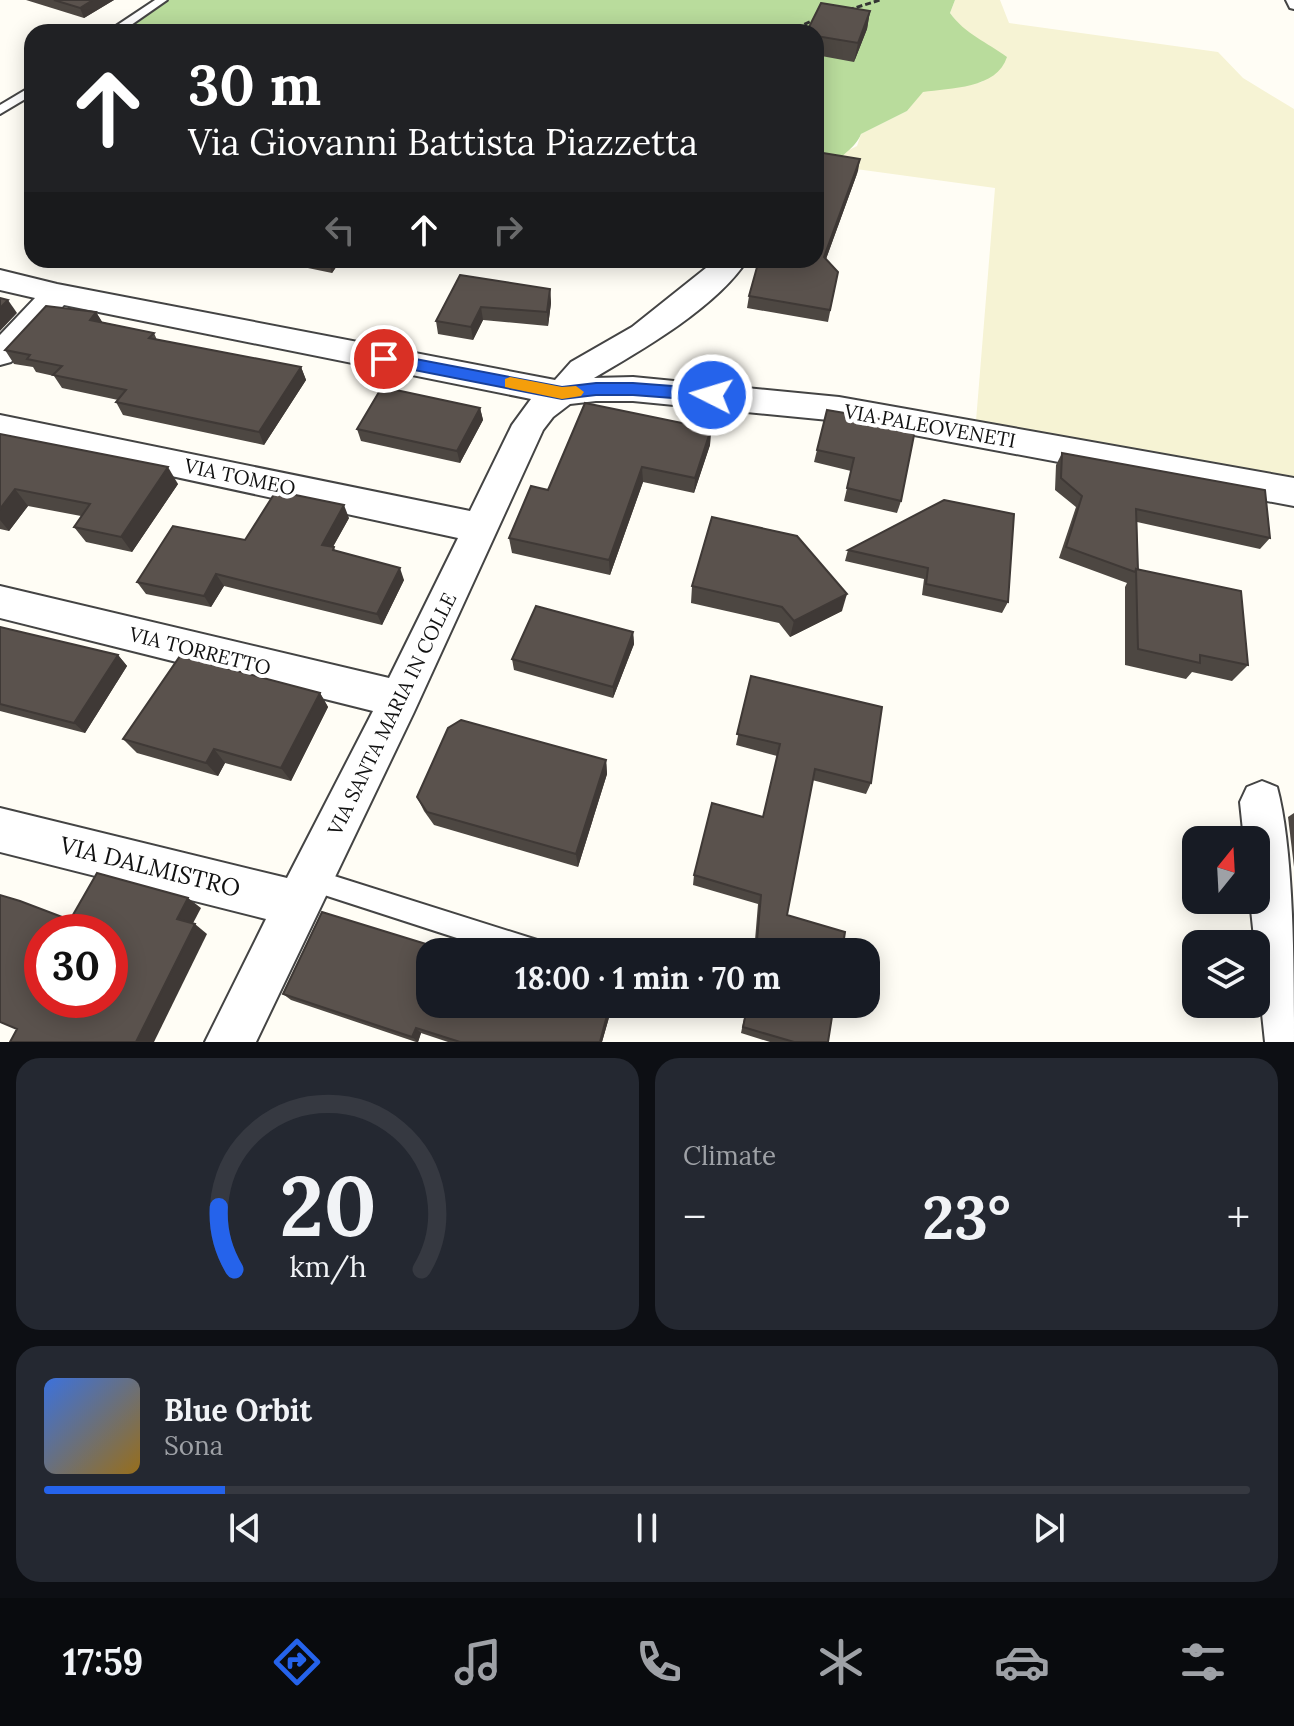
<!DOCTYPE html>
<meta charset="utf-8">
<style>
:root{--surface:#171b24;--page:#242831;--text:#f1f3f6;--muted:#9ea1a6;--line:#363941;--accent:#2563eb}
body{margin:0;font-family:Lora,serif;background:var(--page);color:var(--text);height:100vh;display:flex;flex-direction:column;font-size:30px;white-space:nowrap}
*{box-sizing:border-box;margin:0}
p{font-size:26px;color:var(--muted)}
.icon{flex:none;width:44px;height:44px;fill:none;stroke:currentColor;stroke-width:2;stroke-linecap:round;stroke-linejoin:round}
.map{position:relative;height:1042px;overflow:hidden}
.panel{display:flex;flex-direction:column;gap:16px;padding:16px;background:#0d0f14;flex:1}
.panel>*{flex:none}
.guide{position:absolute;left:24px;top:24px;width:800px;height:244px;border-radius:24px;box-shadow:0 4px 20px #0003;background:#202124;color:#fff;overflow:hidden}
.needle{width:52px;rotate:18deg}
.tools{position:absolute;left:1182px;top:826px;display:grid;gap:16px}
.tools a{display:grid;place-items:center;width:88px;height:88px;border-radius:16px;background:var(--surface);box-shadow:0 4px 20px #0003;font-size:40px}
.speed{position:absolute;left:24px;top:914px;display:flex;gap:16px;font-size:40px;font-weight:700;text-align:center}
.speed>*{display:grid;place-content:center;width:104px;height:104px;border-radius:50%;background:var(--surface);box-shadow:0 4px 20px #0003;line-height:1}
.speed .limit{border:12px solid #d22;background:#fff;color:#111}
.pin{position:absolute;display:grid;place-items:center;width:68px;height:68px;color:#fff;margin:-34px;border:4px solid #fff;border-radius:50%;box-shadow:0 2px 8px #0007}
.me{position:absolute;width:88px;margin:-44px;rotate:275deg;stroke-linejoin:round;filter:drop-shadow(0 0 6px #0008)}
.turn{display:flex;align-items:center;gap:28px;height:168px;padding:0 32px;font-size:36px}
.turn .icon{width:104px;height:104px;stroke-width:2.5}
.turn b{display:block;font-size:56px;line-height:68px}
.lanes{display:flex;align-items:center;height:76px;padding:0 32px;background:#0003;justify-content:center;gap:40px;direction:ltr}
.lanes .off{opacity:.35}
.big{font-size:60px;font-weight:700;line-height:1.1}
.panel .tile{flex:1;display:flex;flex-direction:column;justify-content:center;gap:12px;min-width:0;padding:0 28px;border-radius:24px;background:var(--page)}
.panel .dial{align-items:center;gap:0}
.dial svg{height:208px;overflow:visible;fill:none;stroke:var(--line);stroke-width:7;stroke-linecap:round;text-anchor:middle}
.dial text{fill:var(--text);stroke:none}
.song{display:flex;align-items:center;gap:24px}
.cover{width:96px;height:96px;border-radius:12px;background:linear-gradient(135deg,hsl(220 70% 55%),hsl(40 70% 35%))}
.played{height:8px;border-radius:4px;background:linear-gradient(90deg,var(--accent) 15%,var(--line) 15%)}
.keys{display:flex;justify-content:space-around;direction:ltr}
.heat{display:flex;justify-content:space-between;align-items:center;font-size:44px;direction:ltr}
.panel .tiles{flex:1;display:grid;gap:16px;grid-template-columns:1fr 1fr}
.tile:last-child{grid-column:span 2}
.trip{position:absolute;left:416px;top:938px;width:464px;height:80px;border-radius:24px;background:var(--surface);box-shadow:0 4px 20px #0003;font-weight:700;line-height:80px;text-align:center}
.dock{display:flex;height:128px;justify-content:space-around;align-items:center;background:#090b0e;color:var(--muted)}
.dock .icon{width:56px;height:56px}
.dock .on{color:var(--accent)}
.dock b{font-size:36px;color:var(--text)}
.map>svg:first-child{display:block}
.farmland{fill:#f6f3d4}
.forest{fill:#b9dc9c}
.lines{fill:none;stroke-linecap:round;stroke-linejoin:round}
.lane-casing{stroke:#444;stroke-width:4}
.street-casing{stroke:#444;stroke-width:4}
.path{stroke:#333;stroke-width:3;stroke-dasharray:6 3;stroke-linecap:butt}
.lane{fill:#fff;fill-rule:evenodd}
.street{fill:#fff;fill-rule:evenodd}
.wall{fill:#4d4742}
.shaded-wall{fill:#3f3936}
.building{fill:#5a524d;stroke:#3f3936;stroke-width:2;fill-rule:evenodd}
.route{fill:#2563eb;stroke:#184099;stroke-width:2}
.slow{fill:#f59e0b}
.labels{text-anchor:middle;stroke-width:8;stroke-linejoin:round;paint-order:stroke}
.street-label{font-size:20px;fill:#111;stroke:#fff}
.near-street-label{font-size:24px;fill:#111;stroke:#fff}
</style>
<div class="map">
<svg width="1294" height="1042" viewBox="0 0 1294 1042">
<rect width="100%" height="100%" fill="#fffdf5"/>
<!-- farmland -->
<polygon class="farmland" points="955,0 1000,0 1009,23 1218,52 1243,78 1294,109 1294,480 976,421 995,188 834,166 841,154 857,146 861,134 907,111 923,91 982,82 1006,57 965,31 957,22 950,13"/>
<!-- forest -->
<path class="forest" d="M156,0h799l-5,13c15,21 37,29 57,44 -10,32 -57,31 -84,35l-16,19 -46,23c-6,15 -18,18 -27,32l-18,-3v-131h-709z"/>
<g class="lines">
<!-- lane casing -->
<g class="lane-casing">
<g id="lane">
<polygon points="155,0 167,0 121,32 107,32"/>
<polygon points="1286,0 1294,0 1294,9 1290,8"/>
<polygon points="32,86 32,95 0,114 0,105"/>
<polygon points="312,869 537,940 545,944 549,952 500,952 312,891 304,888 301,880 304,872"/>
</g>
</g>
<!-- street casing -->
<g class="street-casing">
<g id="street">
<path d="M716,260h31c-30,47 -105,90 -153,118l39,-1 206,20 455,81v28l-455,-85 -206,-20h-37l-26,3 -17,13 -10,13 -129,282 -158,330h-51l61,-123 -266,-67v-44l287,70 86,-167 -373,-93v-32l389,92 69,-140 -458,-99v-24l470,96 42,-86 19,-26 -467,-94 -53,57 -11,3v-30l35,-37 -35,-8v-20l57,14 498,96 16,-18 61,-35z"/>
<path d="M1262,781l15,6c17,62 17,185 17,255h-29l-15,-142h6v-60h-12l-4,-38 7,-15z"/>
</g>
</g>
<!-- path -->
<g class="path">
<polyline points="848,10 880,0"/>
<polyline points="788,32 816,19"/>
</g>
<!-- lane -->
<use href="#lane" class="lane"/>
<!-- street -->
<use href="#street" class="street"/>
</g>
<!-- wall -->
<g class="wall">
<polygon points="26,0 114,0 84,18"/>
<polygon points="870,11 867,29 854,62 816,55 816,32 808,32 808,29"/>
<polygon points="858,171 826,259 838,272 828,322 747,308 749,296 816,260"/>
<polygon points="236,260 341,260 332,273 279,262 275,268"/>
<polygon points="460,275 550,289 551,303 548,326 483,320 473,340 438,334 436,321"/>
<polygon points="96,312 102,322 154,333 157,340 301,367 306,380 264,445 123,415 116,402 118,400 62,388 54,376 36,372 33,367 14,364 5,350"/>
<polygon points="480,408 483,420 460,463 361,441 357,429"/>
<polygon points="827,410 901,501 897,513 844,501 851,471 814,462"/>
<polygon points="711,429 710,445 694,493 643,482 610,575 512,553 509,538 548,490"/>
<polygon points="0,434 178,484 132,552 86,542 74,527 81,516 28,506 9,531 0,529"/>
<polygon points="1062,453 1270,538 1260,549 1137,522 1138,570 1248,665 1232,681 1192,672 1186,679 1125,665 1125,587 1127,583 1059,558 1076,507 1055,490 1056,465"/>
<polygon points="944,500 1008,602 1002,613 922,595 924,579 845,561 848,550"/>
<polygon points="349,518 333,547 335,550 404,580 382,625 224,586 211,607 146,594 137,582 245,540"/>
<polygon points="692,586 842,611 790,637 779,623 691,603"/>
<polygon points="0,627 118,655 127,666 85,733 0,711"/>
<polygon points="633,632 634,644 613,698 514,670 512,659"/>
<polygon points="751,676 871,783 866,794 812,780 787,915 842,952 754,952 758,904 693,885 694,875 763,817 777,756 736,745"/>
<polygon points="320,693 328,707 291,781 225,763 218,776 137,753 123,739"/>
<polygon points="606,760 607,774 578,867 434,825 424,811 417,797"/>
<polygon points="1294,813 1294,867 1288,817"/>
<polygon points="283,994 612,1007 602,1042 448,1042 421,1033 418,1042 416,1042 291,1000"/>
<polygon points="747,1004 834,1004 828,1042 770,1042 741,1033"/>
</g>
<!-- shaded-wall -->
<g class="shaded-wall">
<polygon points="93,0 114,0 84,18 80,8"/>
<polygon points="870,11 867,29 854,62 858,43"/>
<polygon points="860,159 858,171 822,270 824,257"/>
<polygon points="272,260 278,260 279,262 275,268"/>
<polygon points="328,260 341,260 332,273"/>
<polygon points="550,289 551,303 548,326 547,312"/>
<polygon points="8,300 17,313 0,331 0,308"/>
<polygon points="481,307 483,320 473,340 471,327"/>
<polygon points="96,312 104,325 90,320"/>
<polygon points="301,367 306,380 264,445 259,432"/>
<polygon points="480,408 483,420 460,463 457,451"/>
<polygon points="711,429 710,445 694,493 695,478"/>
<polygon points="168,467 178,484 132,552 121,537"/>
<polygon points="642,467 643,482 610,575 609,560"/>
<polygon points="15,489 28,506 9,531 0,520 0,509"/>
<polygon points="344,505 349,518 327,557 322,545"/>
<polygon points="400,568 404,580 382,625 377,614"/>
<polygon points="216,574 224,586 211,607 204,596"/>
<polygon points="847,594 842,611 790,637 794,621"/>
<polygon points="633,632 634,644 613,698 613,687"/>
<polygon points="118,655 127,666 85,733 74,723"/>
<polygon points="320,693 328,707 291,781 281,768"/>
<polygon points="214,749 225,763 218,776 206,763"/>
<polygon points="606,760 607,774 578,867 576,854"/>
<polygon points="188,898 201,908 190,929 177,919"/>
<polygon points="195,924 207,934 154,1042 136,1042"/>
<polygon points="610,1004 611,1004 612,1007 602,1042 600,1042"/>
<polygon points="416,1028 421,1033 418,1042 412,1037"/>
</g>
<!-- building -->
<g class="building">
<polygon points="54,0 93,0 80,8"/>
<polygon points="821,3 870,11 858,43 816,36 816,32 811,32 812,30 808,29"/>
<polygon points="823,153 860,159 824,257 838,272 830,310 749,296 759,260 816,260 816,174"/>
<polygon points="460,275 550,289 547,312 481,307 471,327 436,321"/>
<polygon points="0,298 8,300 0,308"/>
<polygon points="46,306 96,312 90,320 154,333 149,338 301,367 259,432 116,402 126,390 53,375 62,366 27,359 30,355 5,350"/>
<polygon points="382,387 480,408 457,451 357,429"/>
<polygon points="585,403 711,429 695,478 642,467 609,560 509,538 531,486 548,490"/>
<polygon points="827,410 916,425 901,501 847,488 854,458 817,450"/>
<polygon points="0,434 168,467 121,537 74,527 90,504 15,489 0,509"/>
<polygon points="1062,453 1265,490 1270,538 1136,509 1138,570 1136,569 1135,572 1066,547 1082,496 1061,478"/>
<polygon points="276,491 344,505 322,545 334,547 333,550 400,568 377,614 216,574 204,596 137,582 173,526 245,540"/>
<polygon points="944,500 1014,514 1008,602 926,584 928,568 848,550"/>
<polygon points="712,517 797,536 847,594 794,621 782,607 692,586"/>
<polygon points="1136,569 1241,591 1248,665 1200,655 1200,663 1138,649"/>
<polygon points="536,606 633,632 613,687 512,659"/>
<polygon points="0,627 118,655 74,723 0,704"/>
<polygon points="180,656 320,693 281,768 214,749 206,763 123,739"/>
<polygon points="751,676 882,707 871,783 815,769 787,915 845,932 842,952 756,952 761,895 694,875 712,803 763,817 780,744 737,734"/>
<polygon points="461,720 606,760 576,854 427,812 417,797 448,728"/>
<path d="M97,873l91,25 -11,21 18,5 -59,118h-126l7,-13 -17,-7v-127l20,6 50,19zM42,932h68v68h-68z"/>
<polygon points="322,912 452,952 430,952 430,1004 610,1004 600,1042 460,1042 416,1028 412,1037 283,994"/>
<polygon points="748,1004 834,1004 828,1042 794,1042 743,1027"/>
</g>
<!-- route -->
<polygon class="route" points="384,353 562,387 596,383 633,383 712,389 720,395 712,401 633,395 596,395 562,399 378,363 378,355"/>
<!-- slow -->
<polygon class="slow" points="510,377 562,387 576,386 584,392 581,396 562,399 505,387 505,379"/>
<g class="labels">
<!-- street labels -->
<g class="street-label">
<text transform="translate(930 426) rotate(10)" y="7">VIA PALEOVENETI</text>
<text transform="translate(240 477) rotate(12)" y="7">VIA TOMEO</text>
<text transform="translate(200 651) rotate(14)" y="7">VIA TORRETTO</text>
<text transform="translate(392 714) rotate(-64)" y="7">VIA SANTA MARIA IN COLLE</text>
</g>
<!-- near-street labels -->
<g class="near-street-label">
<text transform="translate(150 867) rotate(14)" y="8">VIA DALMISTRO</text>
</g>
</g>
</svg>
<div class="tools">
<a><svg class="needle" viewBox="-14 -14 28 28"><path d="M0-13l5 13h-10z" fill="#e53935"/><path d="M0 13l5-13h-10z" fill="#9ea1a6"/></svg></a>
<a><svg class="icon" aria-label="layers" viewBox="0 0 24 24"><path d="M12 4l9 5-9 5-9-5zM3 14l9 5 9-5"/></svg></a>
</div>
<div class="speed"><div class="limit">30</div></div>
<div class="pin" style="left:384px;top:359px;background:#d93025"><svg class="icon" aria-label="arrive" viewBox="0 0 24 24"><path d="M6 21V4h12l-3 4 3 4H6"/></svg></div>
<svg class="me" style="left:712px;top:395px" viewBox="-20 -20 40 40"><circle r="17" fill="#2563eb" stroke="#fff" stroke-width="3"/><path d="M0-11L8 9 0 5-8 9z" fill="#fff"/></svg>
<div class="trip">18:00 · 1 min · 70 m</div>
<div class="guide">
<div class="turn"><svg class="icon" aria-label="ahead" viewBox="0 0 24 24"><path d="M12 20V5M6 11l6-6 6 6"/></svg><div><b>30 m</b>Via Giovanni Battista Piazzetta</div></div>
<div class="lanes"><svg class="icon off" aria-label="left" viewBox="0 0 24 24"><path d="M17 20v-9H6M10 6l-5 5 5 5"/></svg><svg class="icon" aria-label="ahead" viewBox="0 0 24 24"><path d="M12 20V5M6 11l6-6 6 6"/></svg><svg class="icon off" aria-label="right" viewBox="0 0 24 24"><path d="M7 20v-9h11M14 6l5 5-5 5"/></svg></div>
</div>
</div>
<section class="panel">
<div class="tiles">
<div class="tile dial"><svg viewBox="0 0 100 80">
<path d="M14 69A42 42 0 1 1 86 69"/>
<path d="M14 69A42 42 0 0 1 8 45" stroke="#2563eb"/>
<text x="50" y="56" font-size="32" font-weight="700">20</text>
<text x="50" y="72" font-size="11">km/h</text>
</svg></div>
<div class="tile"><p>Climate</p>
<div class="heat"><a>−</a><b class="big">23°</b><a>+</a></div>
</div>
<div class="tile">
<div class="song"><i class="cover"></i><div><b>Blue Orbit</b><p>Sona</p></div></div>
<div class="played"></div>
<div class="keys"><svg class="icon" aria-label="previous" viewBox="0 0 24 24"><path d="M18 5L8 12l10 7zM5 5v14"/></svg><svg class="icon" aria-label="pause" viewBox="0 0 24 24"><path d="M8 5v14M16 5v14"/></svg><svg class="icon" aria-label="next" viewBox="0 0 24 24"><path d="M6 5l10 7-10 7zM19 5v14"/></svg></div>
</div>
</div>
</section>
<nav class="dock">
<b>17:59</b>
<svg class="icon on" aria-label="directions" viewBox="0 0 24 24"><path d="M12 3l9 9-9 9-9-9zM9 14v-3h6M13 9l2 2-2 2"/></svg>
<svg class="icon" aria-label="music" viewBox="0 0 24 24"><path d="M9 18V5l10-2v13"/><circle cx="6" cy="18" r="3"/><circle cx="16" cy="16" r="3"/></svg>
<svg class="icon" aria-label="phone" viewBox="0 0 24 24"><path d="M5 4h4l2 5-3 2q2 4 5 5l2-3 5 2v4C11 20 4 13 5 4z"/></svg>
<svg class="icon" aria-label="climate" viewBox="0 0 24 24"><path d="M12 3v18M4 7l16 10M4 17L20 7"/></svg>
<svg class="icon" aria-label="car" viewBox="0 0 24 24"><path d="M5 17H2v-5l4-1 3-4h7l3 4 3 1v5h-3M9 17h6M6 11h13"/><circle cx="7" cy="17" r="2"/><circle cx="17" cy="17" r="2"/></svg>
<svg class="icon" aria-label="filters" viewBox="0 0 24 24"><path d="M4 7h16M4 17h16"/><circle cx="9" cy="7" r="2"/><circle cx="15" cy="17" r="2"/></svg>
</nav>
